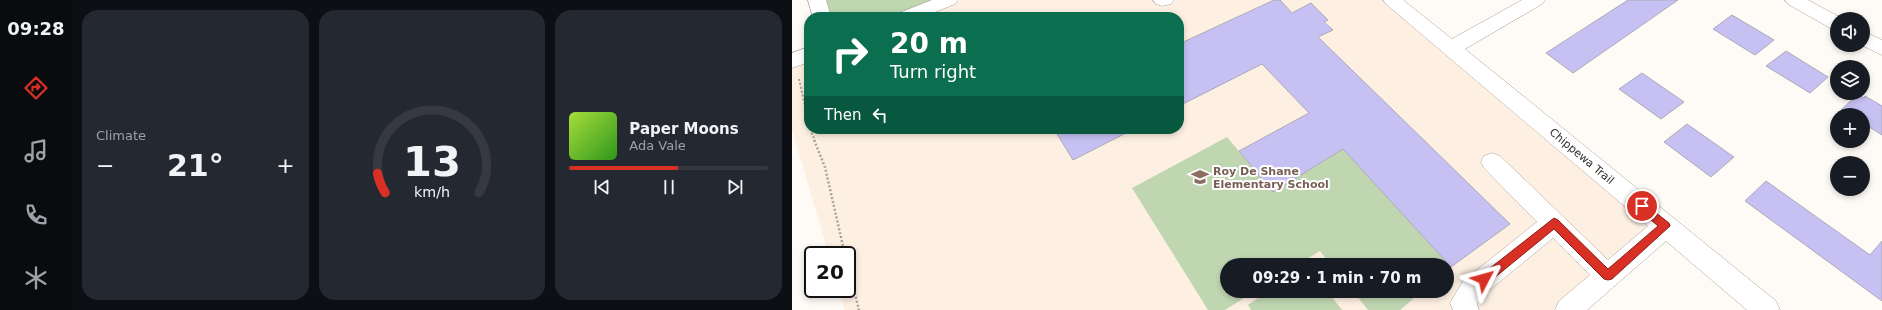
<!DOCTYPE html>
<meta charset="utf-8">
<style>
:root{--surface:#171b24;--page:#242831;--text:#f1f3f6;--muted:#9ea1a6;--line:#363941;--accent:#d93025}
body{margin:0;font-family:"DejaVu Sans",sans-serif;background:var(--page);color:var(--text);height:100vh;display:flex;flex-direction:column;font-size:15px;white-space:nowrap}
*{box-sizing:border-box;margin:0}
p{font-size:13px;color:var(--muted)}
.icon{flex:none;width:22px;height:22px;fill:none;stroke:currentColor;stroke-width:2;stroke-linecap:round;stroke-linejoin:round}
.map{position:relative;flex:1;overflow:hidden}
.side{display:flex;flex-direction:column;gap:10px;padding:10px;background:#0d0f14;width:720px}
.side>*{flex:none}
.hud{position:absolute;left:12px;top:12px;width:380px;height:122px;border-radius:16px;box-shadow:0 2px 6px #0003;background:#0b6e4f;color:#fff;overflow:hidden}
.fabs{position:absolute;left:1038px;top:12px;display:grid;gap:8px}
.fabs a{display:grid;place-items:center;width:40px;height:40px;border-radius:50%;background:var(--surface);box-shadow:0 2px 6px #0003;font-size:20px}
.speed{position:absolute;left:12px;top:246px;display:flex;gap:8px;font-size:20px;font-weight:700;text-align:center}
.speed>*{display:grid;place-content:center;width:52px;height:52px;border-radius:50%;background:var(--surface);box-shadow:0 2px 6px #0003;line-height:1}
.speed .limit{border:2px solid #111;border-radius:6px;background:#fff;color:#111}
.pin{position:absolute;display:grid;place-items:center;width:34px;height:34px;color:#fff;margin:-17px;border:2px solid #fff;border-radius:50%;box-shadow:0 1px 4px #0007}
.me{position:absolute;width:44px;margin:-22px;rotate:51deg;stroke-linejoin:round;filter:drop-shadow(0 0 3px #0008)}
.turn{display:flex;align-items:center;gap:14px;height:84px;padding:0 20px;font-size:18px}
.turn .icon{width:52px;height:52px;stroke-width:2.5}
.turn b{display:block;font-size:28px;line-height:34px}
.then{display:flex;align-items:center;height:38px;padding:0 20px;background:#0003;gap:8px;font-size:15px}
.big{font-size:30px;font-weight:800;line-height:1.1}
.side .card{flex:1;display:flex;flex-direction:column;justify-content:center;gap:6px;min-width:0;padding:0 14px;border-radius:16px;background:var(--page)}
.side .dial{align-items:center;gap:0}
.dial svg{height:104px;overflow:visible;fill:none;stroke:var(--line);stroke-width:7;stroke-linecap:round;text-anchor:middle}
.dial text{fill:var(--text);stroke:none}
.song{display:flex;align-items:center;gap:12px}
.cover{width:48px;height:48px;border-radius:6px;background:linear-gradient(135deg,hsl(80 70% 55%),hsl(110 70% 35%))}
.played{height:4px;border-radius:2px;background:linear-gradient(90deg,var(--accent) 55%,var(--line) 55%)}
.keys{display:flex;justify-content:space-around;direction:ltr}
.heat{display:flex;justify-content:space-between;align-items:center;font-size:22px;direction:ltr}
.side .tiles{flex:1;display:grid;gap:10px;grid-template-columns:repeat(3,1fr)}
.trip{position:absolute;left:428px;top:258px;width:234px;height:40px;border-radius:20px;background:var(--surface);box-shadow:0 2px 6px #0003;font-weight:800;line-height:40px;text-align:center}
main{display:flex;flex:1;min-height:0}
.menu{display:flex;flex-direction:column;width:72px;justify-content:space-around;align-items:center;background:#090b0e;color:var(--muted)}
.menu .icon{width:28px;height:28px}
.menu .current{color:var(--accent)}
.menu b{font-size:18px;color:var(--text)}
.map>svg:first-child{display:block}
.built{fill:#fdf0e3;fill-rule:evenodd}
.green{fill:#c0d6b1}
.building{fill:#c7c1f3;stroke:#abaab7}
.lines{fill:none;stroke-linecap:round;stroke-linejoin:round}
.minor-casing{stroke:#aba097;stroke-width:1}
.path-far1{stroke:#a7a39e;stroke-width:2;stroke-dasharray:2 2;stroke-linecap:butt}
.path{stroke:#a7a39e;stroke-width:2.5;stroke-dasharray:2 2;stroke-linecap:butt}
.minor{fill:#fff;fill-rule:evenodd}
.route{fill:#d93025;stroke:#8d1f18}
.labels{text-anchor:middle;stroke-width:4;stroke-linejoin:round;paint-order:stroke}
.street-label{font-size:11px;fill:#302c28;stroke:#fff}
.education-label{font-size:11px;font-weight:bold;fill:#785e54;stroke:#fff;text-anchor:start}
</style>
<main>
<nav class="menu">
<b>09:28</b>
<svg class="icon current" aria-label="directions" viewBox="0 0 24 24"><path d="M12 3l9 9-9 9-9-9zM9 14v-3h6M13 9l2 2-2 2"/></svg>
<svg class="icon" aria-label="music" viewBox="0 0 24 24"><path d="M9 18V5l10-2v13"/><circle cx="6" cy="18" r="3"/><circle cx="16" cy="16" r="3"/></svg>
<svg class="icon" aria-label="phone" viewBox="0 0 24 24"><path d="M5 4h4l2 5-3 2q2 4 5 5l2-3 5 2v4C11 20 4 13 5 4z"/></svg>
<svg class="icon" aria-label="climate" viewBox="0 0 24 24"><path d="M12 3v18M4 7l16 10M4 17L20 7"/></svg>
</nav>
<section class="side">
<div class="tiles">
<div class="card"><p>Climate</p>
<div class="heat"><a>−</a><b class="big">21°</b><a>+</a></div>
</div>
<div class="card dial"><svg viewBox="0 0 100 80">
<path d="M14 69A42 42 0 1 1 86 69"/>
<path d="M14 69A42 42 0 0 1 8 54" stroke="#d93025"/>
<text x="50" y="56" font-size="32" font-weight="700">13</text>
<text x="50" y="72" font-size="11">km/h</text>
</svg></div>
<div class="card">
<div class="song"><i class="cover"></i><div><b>Paper Moons</b><p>Ada Vale</p></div></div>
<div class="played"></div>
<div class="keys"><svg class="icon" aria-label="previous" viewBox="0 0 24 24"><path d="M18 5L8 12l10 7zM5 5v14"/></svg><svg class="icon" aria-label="pause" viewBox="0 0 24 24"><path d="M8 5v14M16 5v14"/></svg><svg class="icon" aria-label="next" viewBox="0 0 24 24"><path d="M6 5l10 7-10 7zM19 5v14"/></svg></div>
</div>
</div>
</section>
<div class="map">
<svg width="1090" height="310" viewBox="0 0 1090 310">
<rect width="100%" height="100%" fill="#fefaf5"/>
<!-- built -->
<path class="built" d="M169,0h422l268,223 -98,87h-708l-6,-21h8v-34h-18l-37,-125v-64l17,-6v69h370v-112h-261zM435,265h220v26h-220z"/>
<!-- green -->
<g class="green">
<polygon points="25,0 157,0 113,17 30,17"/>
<polygon points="435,137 481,192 551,149 659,267 655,271 655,265 539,265 528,251 505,265 435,265 435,291 463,291 433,310 416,310 340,188"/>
<polygon points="476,291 535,291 550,310 459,310 456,305"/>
<polygon points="561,291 630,291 608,310 576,310"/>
</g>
<!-- building -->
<g class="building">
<polygon points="482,0 488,0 500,13 519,3 536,20 532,22 541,30 526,37 718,224 659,267 551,149 481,192 447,151 517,113 470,64 387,106 387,44"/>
<polygon points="836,0 886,0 781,73 754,53"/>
<polygon points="940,15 982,40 963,55 921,29"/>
<polygon points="994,51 1036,77 1018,93 974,66"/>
<polygon points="850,73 892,102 869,119 827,89"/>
<polygon points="1066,94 1072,98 1073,96 1090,106 1090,135 1071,123 1071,115 1058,115 1049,110"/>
<polygon points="895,124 942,157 919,177 872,142"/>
<polygon points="262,129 342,129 281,160"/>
<polygon points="974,181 1078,255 1090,241 1090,301 953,201"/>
</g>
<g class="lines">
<!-- minor casing -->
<g class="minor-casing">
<g id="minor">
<polygon points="16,0 34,0 39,17 21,17"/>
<polygon points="140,0 166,0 163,4 131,17 104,17 107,13"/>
<polygon points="361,0 382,0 379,4 370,6 364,4"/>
<polygon points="591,0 611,0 660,39 730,0 753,0 750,4 673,49 984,301 988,310 955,310 874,241 795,310 763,310 767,301 798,275 761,238 689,297 685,304 687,310 661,310 658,303 671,281 745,222 692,168 689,162 692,156 700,153 708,156 816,260 856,226 594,4"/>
<polygon points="993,0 1016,0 1051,19 1045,19 1045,30 1038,28 996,4"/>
<polygon points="1071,31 1090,40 1090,55 1069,45 1071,45"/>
<polygon points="17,47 17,62 0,68 0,53"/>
</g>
</g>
<!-- path-far1 -->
<g class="path-far1">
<polyline points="7,79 17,124"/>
<polyline points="18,129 23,141"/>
</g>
<!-- path -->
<g class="path">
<polyline points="22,140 33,167 53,255"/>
<polyline points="55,262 67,310"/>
</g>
<!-- minor -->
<use href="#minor" class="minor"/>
</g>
<!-- route -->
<polygon class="route" points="850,202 877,223 878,226 820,279 816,280 812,279 762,229 696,283 692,284 688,283 687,279 688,276 762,218 766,220 816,269 866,226 846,209 845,206"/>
<!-- icons -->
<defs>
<g id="school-bare" transform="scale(1.38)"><path d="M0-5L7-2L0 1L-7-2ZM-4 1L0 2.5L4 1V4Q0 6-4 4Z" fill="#8d6e63" stroke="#fff" stroke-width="2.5" paint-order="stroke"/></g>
</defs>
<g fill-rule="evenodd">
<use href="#school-bare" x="408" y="177"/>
</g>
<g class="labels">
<!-- street labels -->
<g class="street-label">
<text transform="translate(790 156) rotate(40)" y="4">Chippewa Trail</text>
</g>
<!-- education labels -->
<g class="education-label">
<text x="421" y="175">Roy De Shane<tspan x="421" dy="13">Elementary School</tspan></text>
</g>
</g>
</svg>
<div class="fabs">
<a><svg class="icon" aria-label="sound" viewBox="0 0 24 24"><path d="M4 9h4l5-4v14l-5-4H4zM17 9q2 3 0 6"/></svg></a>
<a><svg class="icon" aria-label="layers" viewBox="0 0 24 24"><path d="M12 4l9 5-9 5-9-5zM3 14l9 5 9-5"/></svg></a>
<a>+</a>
<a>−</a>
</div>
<div class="speed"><div class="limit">20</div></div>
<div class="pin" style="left:850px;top:206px;background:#d93025"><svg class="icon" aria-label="arrive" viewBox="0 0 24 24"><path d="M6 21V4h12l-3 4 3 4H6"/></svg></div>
<svg class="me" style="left:692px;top:279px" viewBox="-20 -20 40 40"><path d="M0-17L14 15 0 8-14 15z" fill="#d93025" stroke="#fff" stroke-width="4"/></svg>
<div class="trip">09:29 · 1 min · 70 m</div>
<div class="hud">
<div class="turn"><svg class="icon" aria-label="right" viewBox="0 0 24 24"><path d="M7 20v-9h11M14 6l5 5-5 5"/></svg><div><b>20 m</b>Turn right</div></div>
<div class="then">Then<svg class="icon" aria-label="left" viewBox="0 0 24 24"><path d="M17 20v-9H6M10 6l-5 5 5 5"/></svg></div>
</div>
</div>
</main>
